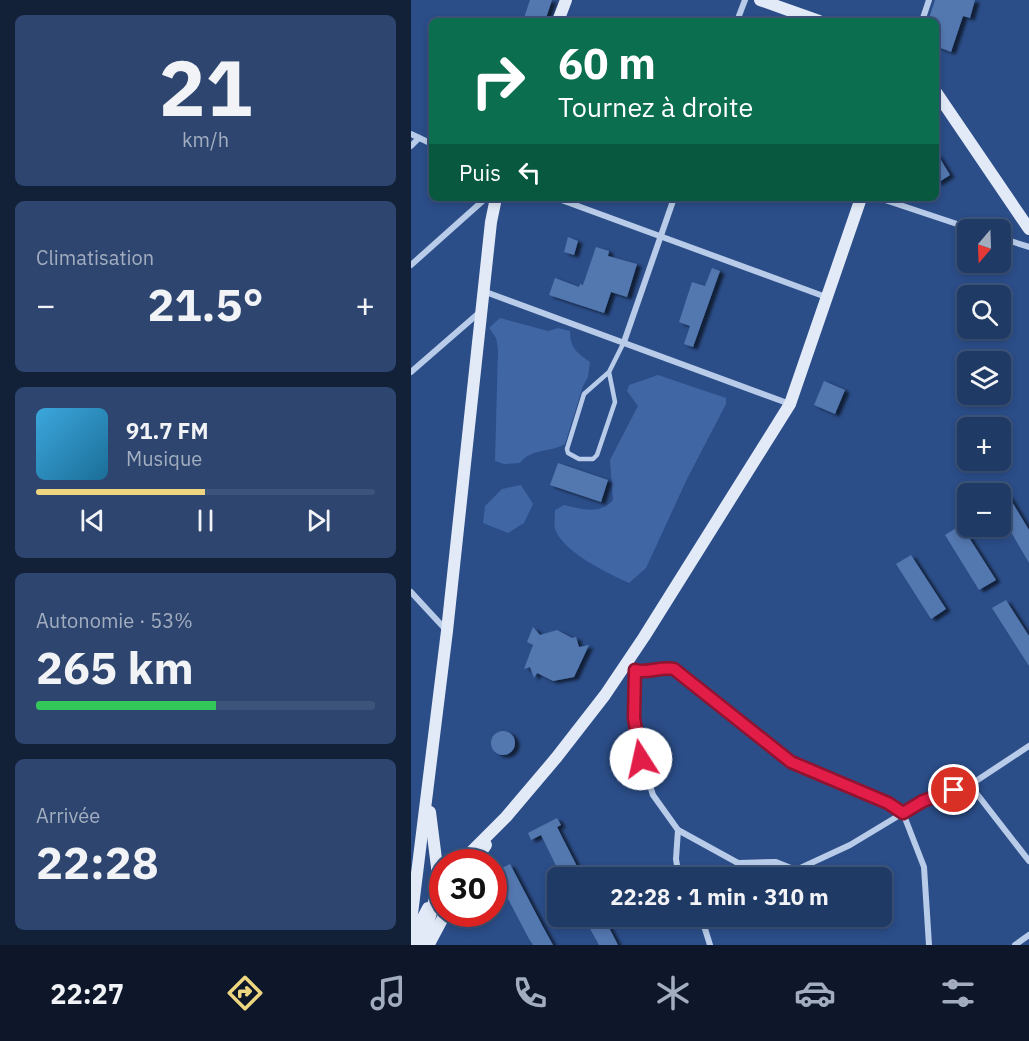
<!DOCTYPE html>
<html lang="fr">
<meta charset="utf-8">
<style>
:root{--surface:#203a66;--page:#2d456f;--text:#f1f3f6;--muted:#a2adbf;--line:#3d547a;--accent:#eed680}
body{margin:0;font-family:"IBM Plex Sans",sans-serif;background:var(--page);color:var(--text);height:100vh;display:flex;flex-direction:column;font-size:22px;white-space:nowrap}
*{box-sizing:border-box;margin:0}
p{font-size:20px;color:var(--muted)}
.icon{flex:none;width:33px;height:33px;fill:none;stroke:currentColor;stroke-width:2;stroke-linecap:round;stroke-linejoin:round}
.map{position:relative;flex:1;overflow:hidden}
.drawer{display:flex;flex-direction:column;gap:15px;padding:15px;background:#122038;width:411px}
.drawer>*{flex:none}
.banner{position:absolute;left:18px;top:18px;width:510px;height:183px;border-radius:9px;box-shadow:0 3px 9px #0003,0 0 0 2px var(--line);background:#0b6e4f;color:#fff;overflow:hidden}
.needle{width:39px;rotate:199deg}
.fabs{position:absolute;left:546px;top:219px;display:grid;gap:12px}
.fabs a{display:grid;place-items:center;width:54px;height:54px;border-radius:9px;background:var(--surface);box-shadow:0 3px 9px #0003,0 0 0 2px var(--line);font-size:30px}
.speed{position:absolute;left:18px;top:849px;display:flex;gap:12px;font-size:30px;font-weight:700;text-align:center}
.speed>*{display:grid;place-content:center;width:78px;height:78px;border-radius:50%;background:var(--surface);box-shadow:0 3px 9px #0003,0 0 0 2px var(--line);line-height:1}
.speed .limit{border:9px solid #d22;background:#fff;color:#111}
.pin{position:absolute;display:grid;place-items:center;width:51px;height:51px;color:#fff;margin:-26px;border:3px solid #fff;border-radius:50%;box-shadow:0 2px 6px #0007}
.me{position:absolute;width:66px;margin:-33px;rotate:350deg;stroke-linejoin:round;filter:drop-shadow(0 0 4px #0008)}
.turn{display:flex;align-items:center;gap:21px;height:126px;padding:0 30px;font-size:27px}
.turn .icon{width:78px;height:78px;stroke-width:2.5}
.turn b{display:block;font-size:42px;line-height:51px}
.then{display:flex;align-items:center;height:57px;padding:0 30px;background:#0003;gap:12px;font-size:22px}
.big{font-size:45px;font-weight:700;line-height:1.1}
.drawer .card{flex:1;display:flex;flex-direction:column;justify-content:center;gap:9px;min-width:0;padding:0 21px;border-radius:9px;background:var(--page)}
.drawer .dial{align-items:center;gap:0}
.dial b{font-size:78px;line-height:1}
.song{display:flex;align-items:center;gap:18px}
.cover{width:72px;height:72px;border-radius:9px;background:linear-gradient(135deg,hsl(200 70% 55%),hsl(200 70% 35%))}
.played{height:6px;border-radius:3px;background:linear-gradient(90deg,var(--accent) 50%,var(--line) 50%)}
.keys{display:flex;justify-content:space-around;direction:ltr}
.heat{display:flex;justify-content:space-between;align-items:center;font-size:33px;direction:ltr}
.charge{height:9px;border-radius:4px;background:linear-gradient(90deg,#34c759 53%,var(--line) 0)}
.trip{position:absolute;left:136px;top:867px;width:345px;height:60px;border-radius:9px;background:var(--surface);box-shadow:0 3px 9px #0003,0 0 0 2px var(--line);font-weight:700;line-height:60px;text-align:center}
.tab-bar{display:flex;height:96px;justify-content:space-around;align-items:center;background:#0d1729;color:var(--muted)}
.tab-bar .icon{width:42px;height:42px}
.tab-bar .current{color:var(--accent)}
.tab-bar b{font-size:27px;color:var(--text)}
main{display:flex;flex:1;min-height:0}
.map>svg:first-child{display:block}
.green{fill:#4066a4}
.building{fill:#5377af;filter:url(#shadow)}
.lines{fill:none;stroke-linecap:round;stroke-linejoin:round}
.service{stroke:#b8cbe8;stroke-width:4.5}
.minor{stroke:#b8cbe8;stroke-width:6}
.secondary{stroke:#e2eaf8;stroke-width:12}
.route-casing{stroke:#92132f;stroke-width:15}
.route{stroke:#e11d48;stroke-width:10}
</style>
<main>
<section class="drawer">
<div class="card dial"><b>21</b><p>km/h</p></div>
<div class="card"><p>Climatisation</p>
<div class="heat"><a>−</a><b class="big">21.5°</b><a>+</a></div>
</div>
<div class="card">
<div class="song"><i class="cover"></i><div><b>91.7 FM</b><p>Musique</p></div></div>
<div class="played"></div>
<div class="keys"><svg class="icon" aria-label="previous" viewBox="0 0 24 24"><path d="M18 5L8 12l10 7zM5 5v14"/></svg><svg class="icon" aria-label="pause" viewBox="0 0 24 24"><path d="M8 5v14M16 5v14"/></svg><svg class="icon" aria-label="next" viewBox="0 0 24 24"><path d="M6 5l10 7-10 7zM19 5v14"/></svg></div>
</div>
<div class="card"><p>Autonomie · 53%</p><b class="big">265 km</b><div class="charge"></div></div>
<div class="card"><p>Arrivée</p><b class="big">22:28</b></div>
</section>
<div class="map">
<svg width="618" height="945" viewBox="0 0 618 945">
<defs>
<filter id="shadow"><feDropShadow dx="4.5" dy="2.5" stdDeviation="1.5" flood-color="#0009"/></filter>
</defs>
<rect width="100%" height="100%" fill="#2b4d88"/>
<!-- green -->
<g class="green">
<path d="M89,318l48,13 10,-3 12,3c0,17 7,22 20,31l-2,15 -5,9 -18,58c-15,9 -34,4 -45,19l-16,1 -9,-3 3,-112 -2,-11 -7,-10z"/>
<path d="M247,375l68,23v6l-39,75 -41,89 -17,15c-22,-10 -66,-31 -74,-54 -1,-5 0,-13 0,-19l9,-5c16,4 37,10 49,-5l-3,-40 28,-54 -11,-15 2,-6z"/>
<polygon points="110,485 122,504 113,523 97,533 72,523 74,506 91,489"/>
</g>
<!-- building -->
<g class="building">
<polygon points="119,0 141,0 134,21 121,21 113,18"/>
<polygon points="524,0 564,0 559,18 552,16 540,52 525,46 525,21 517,21"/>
<polygon points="525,152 539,175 525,184"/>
<polygon points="157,237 167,241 163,255 153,252"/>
<polygon points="185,247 198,251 197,256 226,264 216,297 200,292 193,313 138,295 144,278 168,287 169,284 172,285"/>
<polygon points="301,268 309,271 282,347 273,344 279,326 268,322 281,282 294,286"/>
<polygon points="413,381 434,390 424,414 403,405"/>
<polygon points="147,463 197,480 190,502 139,485"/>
<polygon points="597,495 618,530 618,563 590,515 590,499"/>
<polygon points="550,525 585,580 568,590 534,535"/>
<polygon points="500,555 535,609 520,619 485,564"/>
<polygon points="595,600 618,636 618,666 581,608"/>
<polygon points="122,627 129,635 146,630 161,638 165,637 168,647 178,645 163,677 142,681 126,673 123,678 119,667 113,669 122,645 116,642"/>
<circle cx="92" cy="743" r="12"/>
<polygon points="146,818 150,825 146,827 172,878 151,878 130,835 120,840 117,833"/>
<polygon points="99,864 131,925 142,945 122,945 118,939 83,872"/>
<polygon points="172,916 192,916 207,945 188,945"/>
</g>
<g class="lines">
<!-- service -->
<polyline class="service" points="198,372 204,402 186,455 182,459 168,459 157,453 156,449 173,394 198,372 213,342"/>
<!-- minor -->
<g class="minor">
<polyline points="326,21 334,0"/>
<polyline points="511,21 518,0"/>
<polyline points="0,134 21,144"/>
<polyline points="0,146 8,138"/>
<polyline points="145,198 415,297"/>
<polyline points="468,198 564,230"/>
<polyline points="590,238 618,247"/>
<polyline points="0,265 75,198"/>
<polyline points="72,291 379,404"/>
<polyline points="213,342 263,198"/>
<polyline points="0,372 69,312"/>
<polyline points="0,592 36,631"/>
<path d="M215,665c20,12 28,-1 48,4l117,93 82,35 30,16 21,54 5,78"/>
<polyline points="223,670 223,706 228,751 242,795 267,830 265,859 268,878"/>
<polyline points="559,785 618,861"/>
<polyline points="267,830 327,863 365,862 385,870 439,845 512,801 559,785 618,746"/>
<polyline points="290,916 299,945"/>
<polyline points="604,945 618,935"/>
</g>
<!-- secondary -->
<g class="secondary">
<polyline points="349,0 408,21"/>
<polyline points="147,21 155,0"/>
<polyline points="525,92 618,229"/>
<polyline points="50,862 95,817 145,758 194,695 233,637 379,404 450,198"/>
<polyline points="63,862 75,845"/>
<polyline points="0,922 36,631 80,222 85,198"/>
<polyline points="18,944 34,914"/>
<polyline points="1,945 6,929 17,908"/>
<polyline points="11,945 26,891 26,867 19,812"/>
</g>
</g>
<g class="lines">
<!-- route casing -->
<g class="route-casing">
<path id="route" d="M230,759l-7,-41 1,-48c12,4 26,-4 39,-1l117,93 97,41 15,10 20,-12 31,-11"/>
</g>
<!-- route -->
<use href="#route" class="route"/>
</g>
</svg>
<div class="fabs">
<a><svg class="needle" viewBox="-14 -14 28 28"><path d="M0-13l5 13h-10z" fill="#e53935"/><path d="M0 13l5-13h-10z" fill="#a2adbf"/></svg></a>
<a><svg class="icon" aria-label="search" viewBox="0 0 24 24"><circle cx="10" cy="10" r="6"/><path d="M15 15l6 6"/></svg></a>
<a><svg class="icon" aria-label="layers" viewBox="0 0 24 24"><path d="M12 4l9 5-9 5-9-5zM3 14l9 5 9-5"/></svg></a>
<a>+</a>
<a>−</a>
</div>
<div class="speed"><div class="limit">30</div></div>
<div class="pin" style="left:543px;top:790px;background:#d93025"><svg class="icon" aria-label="arrive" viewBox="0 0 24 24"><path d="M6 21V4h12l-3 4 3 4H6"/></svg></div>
<svg class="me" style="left:230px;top:759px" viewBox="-20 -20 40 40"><circle r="19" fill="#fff"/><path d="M0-13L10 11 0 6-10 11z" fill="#e11d48"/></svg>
<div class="trip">22:28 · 1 min · 310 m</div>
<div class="banner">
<div class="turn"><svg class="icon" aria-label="right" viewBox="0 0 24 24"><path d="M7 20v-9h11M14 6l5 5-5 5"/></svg><div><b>60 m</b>Tournez à droite</div></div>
<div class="then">Puis<svg class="icon" aria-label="left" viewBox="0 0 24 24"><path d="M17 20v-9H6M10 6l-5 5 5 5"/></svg></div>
</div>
</div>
</main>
<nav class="tab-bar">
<b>22:27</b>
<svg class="icon current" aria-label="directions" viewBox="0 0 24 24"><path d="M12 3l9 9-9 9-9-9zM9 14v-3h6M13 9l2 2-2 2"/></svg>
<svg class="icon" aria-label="music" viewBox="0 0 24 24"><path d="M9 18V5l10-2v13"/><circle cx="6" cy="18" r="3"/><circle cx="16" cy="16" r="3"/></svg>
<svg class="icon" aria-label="phone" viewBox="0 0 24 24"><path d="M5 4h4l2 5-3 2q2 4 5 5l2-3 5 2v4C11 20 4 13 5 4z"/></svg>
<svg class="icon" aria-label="climate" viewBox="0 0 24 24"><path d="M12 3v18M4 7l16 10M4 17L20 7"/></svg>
<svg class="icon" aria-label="car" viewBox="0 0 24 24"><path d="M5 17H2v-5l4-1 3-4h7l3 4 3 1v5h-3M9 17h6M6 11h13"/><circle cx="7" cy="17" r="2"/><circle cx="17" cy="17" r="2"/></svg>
<svg class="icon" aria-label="filters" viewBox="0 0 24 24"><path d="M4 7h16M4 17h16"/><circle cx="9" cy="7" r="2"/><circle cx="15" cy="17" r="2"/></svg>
</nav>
